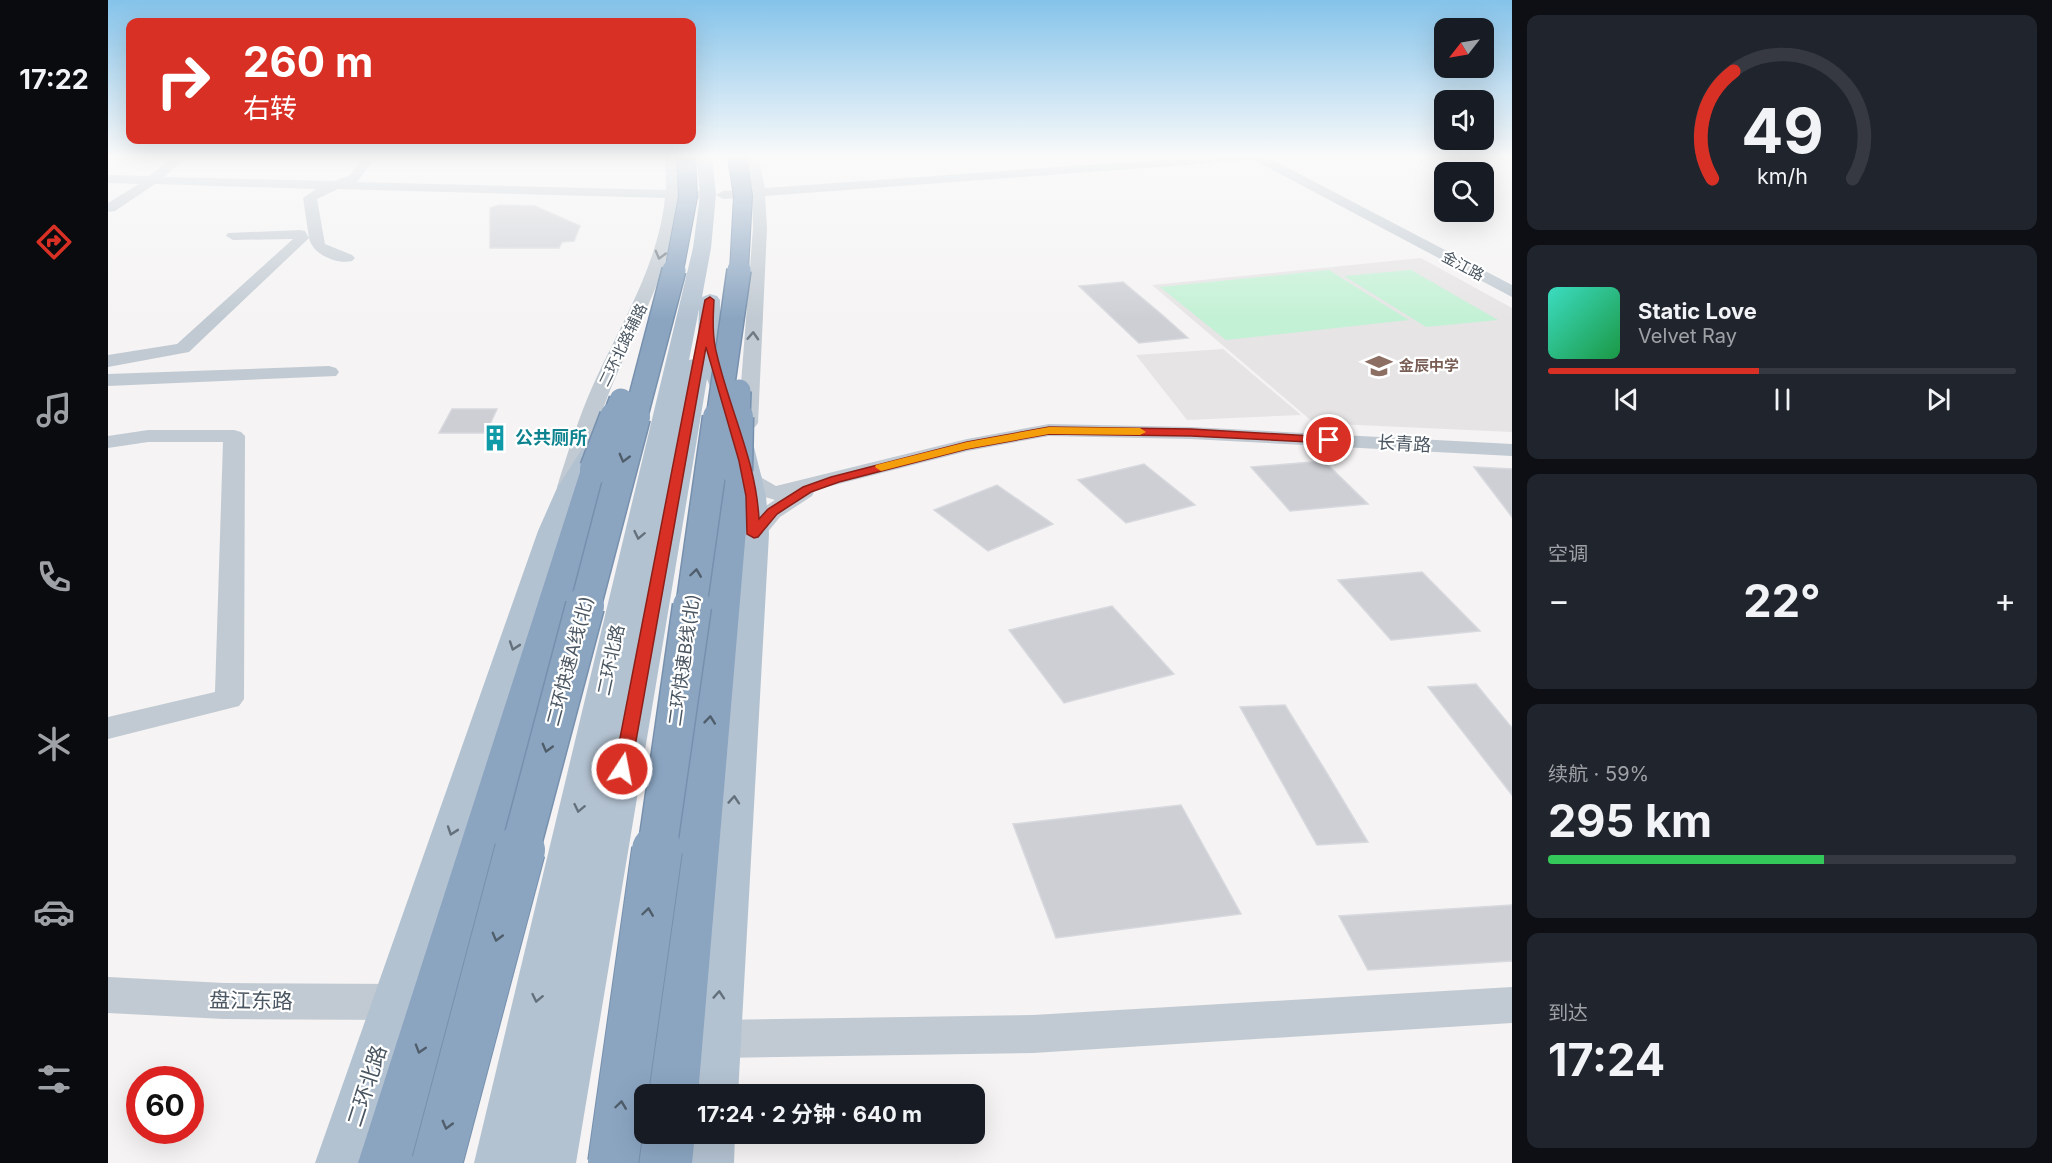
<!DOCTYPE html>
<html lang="zh">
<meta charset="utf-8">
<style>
:root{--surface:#171b24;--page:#20242c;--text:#f1f3f6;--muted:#9ea1a6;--line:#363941;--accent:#d93025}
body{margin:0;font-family:Inter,"Noto Sans SC",sans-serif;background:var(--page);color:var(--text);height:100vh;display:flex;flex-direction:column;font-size:22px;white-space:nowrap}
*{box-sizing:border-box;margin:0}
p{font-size:20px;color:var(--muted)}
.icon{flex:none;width:33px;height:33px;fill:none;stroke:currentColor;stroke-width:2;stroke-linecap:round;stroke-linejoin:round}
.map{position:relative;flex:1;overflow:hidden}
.details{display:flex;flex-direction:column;gap:15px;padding:15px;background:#0d0f14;width:540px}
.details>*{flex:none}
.hud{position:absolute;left:18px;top:18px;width:570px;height:126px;border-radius:12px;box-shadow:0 6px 24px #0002;background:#d93025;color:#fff;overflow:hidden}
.needle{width:39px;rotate:239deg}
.tools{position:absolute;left:1326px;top:18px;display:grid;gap:12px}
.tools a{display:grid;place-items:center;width:60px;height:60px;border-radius:12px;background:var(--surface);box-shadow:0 6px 24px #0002;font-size:30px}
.speed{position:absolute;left:18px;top:1066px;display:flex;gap:12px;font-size:30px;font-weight:700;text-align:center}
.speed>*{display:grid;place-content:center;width:78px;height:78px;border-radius:50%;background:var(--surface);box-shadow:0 6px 24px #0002;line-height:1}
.speed .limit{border:9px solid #d22;background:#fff;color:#111}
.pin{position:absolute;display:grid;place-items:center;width:51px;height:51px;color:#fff;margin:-26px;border:3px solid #fff;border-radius:50%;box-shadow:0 2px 6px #0007}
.me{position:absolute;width:66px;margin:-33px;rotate:11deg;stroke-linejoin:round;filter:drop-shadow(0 0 4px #0008)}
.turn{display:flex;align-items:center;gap:21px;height:126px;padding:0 18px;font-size:27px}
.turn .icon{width:78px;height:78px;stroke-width:2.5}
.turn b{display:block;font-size:42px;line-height:51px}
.big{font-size:45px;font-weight:700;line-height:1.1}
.details .card{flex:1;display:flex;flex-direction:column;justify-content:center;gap:9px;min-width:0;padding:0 21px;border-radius:12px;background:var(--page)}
.details .dial{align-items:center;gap:0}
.dial svg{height:156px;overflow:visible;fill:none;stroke:var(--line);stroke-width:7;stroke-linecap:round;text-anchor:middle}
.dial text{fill:var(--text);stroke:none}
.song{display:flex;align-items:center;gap:18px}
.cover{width:72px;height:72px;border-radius:9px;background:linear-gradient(135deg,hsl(170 70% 55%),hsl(140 70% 35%))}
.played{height:6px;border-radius:3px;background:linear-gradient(90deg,var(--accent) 45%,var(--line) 45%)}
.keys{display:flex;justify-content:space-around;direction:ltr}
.heat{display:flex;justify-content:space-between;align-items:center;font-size:33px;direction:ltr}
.charge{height:9px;border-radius:4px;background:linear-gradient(90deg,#34c759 59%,var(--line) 0)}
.trip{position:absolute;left:526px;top:1084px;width:351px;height:60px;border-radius:12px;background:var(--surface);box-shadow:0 6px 24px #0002;font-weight:700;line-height:60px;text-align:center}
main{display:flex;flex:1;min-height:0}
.dock{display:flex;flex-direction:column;width:108px;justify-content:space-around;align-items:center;background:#090b0e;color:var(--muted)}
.dock .icon{width:42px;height:42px}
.dock .active{color:var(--accent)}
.dock b{font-size:27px;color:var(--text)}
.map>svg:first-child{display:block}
.education{fill:#e6e4e5}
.green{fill:#c3f1d5}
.building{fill:#cdcfd5;stroke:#d7d9de;stroke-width:1.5}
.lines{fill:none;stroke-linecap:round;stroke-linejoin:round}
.highway-casing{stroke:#7690ad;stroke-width:3}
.minor{fill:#c1cad2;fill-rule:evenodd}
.major{fill:#b3c2d1;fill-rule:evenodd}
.highway{fill:#8ba5c1;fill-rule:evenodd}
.highway-bridge-far4-casing{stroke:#7690ad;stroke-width:20;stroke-linecap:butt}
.highway-bridge-far3-casing{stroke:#7690ad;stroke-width:26;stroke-linecap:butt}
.highway-bridge-far2-casing{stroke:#7690ad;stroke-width:33;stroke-linecap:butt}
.highway-bridge-far1-casing{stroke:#7690ad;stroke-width:41;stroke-linecap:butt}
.highway-bridge-casing{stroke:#7690ad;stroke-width:52;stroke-linecap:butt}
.highway-bridge-far4{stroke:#8ba5c1;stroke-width:18}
.highway-bridge-far3{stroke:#8ba5c1;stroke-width:23}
.highway-bridge-far2{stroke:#8ba5c1;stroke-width:30}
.highway-bridge-far1{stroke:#8ba5c1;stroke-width:38}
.highway-bridge{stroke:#8ba5c1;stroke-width:50}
.oneway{stroke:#6e7983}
.oneway2{stroke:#505e6b}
.oneway3{stroke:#64717d}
.route{fill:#d93025;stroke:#8d1f18;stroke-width:1.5}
.slow{fill:#f59e0b}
.labels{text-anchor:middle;stroke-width:4.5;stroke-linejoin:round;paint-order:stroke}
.far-street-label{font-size:15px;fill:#4a5661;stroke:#fff}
.far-education-label{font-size:15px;font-weight:bold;fill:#785e54;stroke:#fff;text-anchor:start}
.culture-label{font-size:18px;font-weight:bold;fill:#0d838f;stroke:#fff;text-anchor:start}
.street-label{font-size:18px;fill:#4a5661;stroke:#fff}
.near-street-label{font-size:21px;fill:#4a5661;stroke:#fff}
</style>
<main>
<nav class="dock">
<b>17:22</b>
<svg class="icon active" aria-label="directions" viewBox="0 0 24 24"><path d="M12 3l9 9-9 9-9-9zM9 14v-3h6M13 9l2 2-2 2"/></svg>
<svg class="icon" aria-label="music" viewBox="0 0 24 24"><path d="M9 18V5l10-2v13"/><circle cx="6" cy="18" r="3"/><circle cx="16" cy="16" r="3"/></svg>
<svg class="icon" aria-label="phone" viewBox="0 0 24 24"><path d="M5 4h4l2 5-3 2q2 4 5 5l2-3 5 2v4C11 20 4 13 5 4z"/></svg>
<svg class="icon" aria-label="climate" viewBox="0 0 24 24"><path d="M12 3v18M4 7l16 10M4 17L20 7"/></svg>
<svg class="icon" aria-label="car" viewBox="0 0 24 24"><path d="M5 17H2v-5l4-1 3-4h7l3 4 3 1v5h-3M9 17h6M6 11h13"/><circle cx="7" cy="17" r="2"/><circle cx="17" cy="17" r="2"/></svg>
<svg class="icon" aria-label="filters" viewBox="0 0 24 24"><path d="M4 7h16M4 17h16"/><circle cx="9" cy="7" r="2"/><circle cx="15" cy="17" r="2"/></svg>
</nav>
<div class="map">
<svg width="1404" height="1163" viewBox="0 0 1404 1163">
<rect width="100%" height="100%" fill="#f5f3f3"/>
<!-- education -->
<g class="education">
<polygon points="1313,258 1404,308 1404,432 1206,423 1044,285"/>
<polygon points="1115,349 1193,415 1079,420 1028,355"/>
</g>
<!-- green -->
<g class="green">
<polygon points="1221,270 1301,320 1118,340 1052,287"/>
<polygon points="1303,270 1390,320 1318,327 1236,276"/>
</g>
<!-- building -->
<g class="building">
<polygon points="391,205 427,206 472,226 466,241 454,242 451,248 382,248 382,208"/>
<polygon points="1015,282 1052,313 1080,338 1031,343 971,286"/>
<polygon points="344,409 389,409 378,433 331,433"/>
<polygon points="1216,461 1260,504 1182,511 1143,467"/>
<polygon points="1036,464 1087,505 1018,523 970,480"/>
<polygon points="1366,467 1404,469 1404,517"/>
<polygon points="889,485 945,524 880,551 826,510"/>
<polygon points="1314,572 1372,631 1283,640 1230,580"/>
<polygon points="1004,606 1066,674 956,703 901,630"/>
<polygon points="1368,684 1404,728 1404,795 1320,687"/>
<polygon points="1177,705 1217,770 1260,842 1209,845 1132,707"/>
<polygon points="1073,805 1133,914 948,938 905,824"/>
<polygon points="1404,905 1404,961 1260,970 1231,916"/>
</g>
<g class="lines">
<!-- highway casing -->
<g class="highway-casing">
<g id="highway">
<polygon points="487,460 497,463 501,469 306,1163 250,1163 473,469 477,463"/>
<polygon points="629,462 639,465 643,471 590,1095 537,1097 615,471 619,465"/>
<polygon points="537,1121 537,1134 587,1134 584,1163 528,1163 531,1134"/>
</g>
</g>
<!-- minor -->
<g class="minor">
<path d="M67,156h13l-24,21 171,4 15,-6 15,-19h12l-20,26 309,8 -1,-34h12l2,34 29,1 7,4 -7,4 -29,-1c-6,67 -40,124 -66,185 -14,33 -23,69 -34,104l-3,5 -8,2 -8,-2 -3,-5c11,-35 22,-71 37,-104 28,-61 64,-118 71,-185l-327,-9 -21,10 8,45 27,11 3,3 -3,3c-15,4 -40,-7 -43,-23l-120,114 -81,15v-12l69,-11 116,-105 -60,1 -7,-4 2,-3 72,-3 5,1 4,7 -6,-40 13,-9 -161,-5 -40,27 -7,1v-9l31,-19 -31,-1v-8l41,1z"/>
<polygon points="638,156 650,156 657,188 1106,156 1162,156 1161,158 1404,285 1404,297 1146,160 657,196 659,228 650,423 647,427 640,429 633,427 630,423 645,228 644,197 615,199 608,195 615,191 644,189"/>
<polygon points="221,366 228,368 231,372 228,376 0,386 0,374"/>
<path d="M941,424l142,3 321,17v12l-321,-17 -142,-3 -81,15 -153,39 -3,6 -32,21 -18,22 -8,2 -8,-2 -4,-5 22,-27 11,-7c-20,-5 -36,-12 -38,-35l3,-5 8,-2 8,2 6,18 14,8 191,-47z"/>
<polygon points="40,430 126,430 133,432 137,436 136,699 131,706 0,739 0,717 107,692 115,442 40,442 0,448 0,436"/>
<polygon points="0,977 116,983 287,984 301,989 306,1002 301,1015 287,1020 116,1019 0,1013"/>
<polygon points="1404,987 1404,1023 925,1053 608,1058 594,1052 588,1039 594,1026 608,1020 925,1015"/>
</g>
<!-- major -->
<g class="major">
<path d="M588,156h16l4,39 -5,53 -9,49 8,-3 7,2 3,4v40l13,47 -3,5 -9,2 -9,-2 -5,-13 -131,784h-102l219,-915 7,-53zM591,309l-1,31 4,18 -13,2z"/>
<polygon points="495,428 504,430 508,436 477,488 460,531 261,1163 207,1163 430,531 449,488 486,430"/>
<polygon points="632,435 641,437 645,443 658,496 661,534 630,1095 578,1095 631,534 630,496 619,443 623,437"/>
<polygon points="575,1134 627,1134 626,1163 572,1163"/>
</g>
<!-- highway -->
<use href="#highway" class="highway"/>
<!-- highway-bridge-far4 casing -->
<g class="highway-bridge-far4-casing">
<g id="highway-bridge-far4">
<polyline points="629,156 635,196 631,271"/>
<polyline points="566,271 580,197 578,156"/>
</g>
</g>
<!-- highway-bridge-far3 casing -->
<g class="highway-bridge-far3-casing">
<g id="highway-bridge-far3">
<polyline points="506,419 513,400"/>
<polyline points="527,419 566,270"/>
<polyline points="610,419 631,270"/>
<polyline points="630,419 631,391"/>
</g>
</g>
<!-- highway-bridge-far2 casing -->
<g class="highway-bridge-far2-casing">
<g id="highway-bridge-far2">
<polyline points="487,469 507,417"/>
<polyline points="629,471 630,417"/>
<polyline points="477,608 527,417"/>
<polyline points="583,608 610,417"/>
</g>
</g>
<!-- highway-bridge-far1 casing -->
<g class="highway-bridge-far1-casing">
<g id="highway-bridge-far1">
<polyline points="412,851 477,606"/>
<polyline points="549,851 584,606"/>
</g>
</g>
<!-- highway-bridge casing -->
<g class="highway-bridge-casing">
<g id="highway-bridge">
<polyline points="329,1163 412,850"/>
<polyline points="505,1163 549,850"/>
</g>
</g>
<!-- highway-bridge-far4 -->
<use href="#highway-bridge-far4" class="highway-bridge-far4"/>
<!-- highway-bridge-far3 -->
<use href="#highway-bridge-far3" class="highway-bridge-far3"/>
<!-- highway-bridge-far2 -->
<use href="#highway-bridge-far2" class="highway-bridge-far2"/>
<!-- highway-bridge-far1 -->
<use href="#highway-bridge-far1" class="highway-bridge-far1"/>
<!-- highway-bridge -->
<use href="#highway-bridge" class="highway-bridge"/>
</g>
<!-- one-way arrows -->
<defs><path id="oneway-chevron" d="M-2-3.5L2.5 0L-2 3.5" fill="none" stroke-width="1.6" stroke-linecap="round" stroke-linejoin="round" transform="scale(1.5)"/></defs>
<g class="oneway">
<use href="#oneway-chevron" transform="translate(552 255) rotate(105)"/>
<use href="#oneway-chevron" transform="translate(645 336) rotate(-87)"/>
</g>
<g class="oneway2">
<use href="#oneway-chevron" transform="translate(516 458) rotate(105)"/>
<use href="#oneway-chevron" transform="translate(588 573) rotate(-82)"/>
<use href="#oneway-chevron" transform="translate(602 720) rotate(-84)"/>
<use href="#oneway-chevron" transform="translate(439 748) rotate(105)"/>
<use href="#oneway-chevron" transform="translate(540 912) rotate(-82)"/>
<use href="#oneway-chevron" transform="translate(389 937) rotate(105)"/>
<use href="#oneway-chevron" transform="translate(312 1049) rotate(107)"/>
<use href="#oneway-chevron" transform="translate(513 1105) rotate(-82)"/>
<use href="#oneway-chevron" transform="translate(339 1125) rotate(105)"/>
</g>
<g class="oneway3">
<use href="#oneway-chevron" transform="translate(531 535) rotate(102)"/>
<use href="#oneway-chevron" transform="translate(406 646) rotate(109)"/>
<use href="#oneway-chevron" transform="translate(626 800) rotate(-86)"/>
<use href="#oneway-chevron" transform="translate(471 808) rotate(102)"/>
<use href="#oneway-chevron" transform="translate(344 831) rotate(109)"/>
<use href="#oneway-chevron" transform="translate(611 995) rotate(-86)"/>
<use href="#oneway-chevron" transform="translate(429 998) rotate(102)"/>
</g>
<!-- sky -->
<linearGradient id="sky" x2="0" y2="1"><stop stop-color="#85c3ea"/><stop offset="0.49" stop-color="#fafafa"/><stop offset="1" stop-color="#fafafa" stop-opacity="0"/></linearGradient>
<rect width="1404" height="319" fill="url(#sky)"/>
<!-- route -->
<path class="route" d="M602,297l4,3c-1,18 -2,37 3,55 13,56 39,106 42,164l9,-10 35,-22 28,-10 136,-35 82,-15 142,2 138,8 5,3 -5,3 -138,-7 -142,-2 -82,15 -128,33 -28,10 -34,22 -19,23 -4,1 -7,-4 -1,-38 -7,-35 -33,-114 -75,422 -3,5 -6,2 -5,-2 -3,-5 91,-469z"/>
<!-- slow -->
<polygon class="slow" points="941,427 1032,428 1038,432 1032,435 941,434 859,449 773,471 767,467 768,465 859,442"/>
<!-- icons -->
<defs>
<g id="school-bare" transform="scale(2.07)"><path d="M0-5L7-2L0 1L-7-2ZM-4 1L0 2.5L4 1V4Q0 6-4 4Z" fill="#8d6e63" stroke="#fff" stroke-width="2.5" paint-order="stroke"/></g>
<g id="building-bare" transform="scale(2.07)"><path d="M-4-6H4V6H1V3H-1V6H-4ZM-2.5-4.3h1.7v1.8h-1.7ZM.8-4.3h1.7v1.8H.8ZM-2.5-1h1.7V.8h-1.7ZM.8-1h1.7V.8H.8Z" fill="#0f9aa8" stroke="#fff" stroke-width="2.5" paint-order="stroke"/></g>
</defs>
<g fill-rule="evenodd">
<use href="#school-bare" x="1271" y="366"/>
<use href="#building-bare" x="387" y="438"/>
</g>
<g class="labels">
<!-- far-street labels -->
<g class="far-street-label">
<text transform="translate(1355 266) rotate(28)" y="5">金江路</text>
<text transform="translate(515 345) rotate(-64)" y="5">二环北路辅路</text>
</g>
<!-- far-education labels -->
<g class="far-education-label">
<text x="1291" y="371">金辰中学</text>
</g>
<!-- culture labels -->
<g class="culture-label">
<text x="407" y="444">公共厕所</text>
</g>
<!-- street labels -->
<g class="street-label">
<text transform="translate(1296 444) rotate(3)" y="6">长青路</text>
<text transform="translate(503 660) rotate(-78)" y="6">二环北路</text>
<text transform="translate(576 660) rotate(-82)" y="6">二环快速B线(北)</text>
<text transform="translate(462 661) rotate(-75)" y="6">二环快速A线(北)</text>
</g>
<!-- near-street labels -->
<g class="near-street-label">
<text transform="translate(143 1001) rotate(1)" y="7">盘江东路</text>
<text transform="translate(259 1086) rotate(-72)" y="7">二环北路</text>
</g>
</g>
</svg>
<div class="tools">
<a><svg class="needle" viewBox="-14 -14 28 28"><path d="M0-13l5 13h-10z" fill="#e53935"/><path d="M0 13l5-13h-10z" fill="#9ea1a6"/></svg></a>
<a><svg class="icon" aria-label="sound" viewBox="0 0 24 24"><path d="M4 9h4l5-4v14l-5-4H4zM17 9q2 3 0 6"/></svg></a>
<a><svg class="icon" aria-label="search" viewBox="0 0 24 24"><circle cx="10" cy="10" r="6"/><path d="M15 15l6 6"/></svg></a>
</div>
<div class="speed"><div class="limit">60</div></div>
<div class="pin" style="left:1221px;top:440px;background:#d93025"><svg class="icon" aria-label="arrive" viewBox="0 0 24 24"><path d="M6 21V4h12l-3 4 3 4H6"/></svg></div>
<svg class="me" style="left:514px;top:769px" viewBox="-20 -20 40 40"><circle r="17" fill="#d93025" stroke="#fff" stroke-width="3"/><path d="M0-11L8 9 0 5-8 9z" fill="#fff"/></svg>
<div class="trip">17:24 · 2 分钟 · 640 m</div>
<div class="hud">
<div class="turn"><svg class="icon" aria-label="right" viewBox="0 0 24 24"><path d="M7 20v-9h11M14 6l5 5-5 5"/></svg><div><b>260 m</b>右转</div></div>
</div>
</div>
<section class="details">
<div class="card dial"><svg viewBox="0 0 100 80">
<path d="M14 69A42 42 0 1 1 86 69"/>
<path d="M14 69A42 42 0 0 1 25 14" stroke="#d93025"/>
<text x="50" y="56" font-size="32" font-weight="700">49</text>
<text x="50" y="72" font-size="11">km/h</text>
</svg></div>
<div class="card">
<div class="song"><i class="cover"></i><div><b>Static Love</b><p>Velvet Ray</p></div></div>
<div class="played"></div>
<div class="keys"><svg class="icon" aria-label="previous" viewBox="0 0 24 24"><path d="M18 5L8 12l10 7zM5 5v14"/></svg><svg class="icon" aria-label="pause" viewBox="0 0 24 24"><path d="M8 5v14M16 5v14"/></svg><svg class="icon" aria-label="next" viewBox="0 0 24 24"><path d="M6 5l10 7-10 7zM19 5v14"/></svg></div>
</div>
<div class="card"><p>空调</p>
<div class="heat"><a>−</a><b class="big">22°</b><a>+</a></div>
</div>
<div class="card"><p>续航 · 59%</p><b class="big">295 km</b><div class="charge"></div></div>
<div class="card"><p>到达</p><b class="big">17:24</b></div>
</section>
</main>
